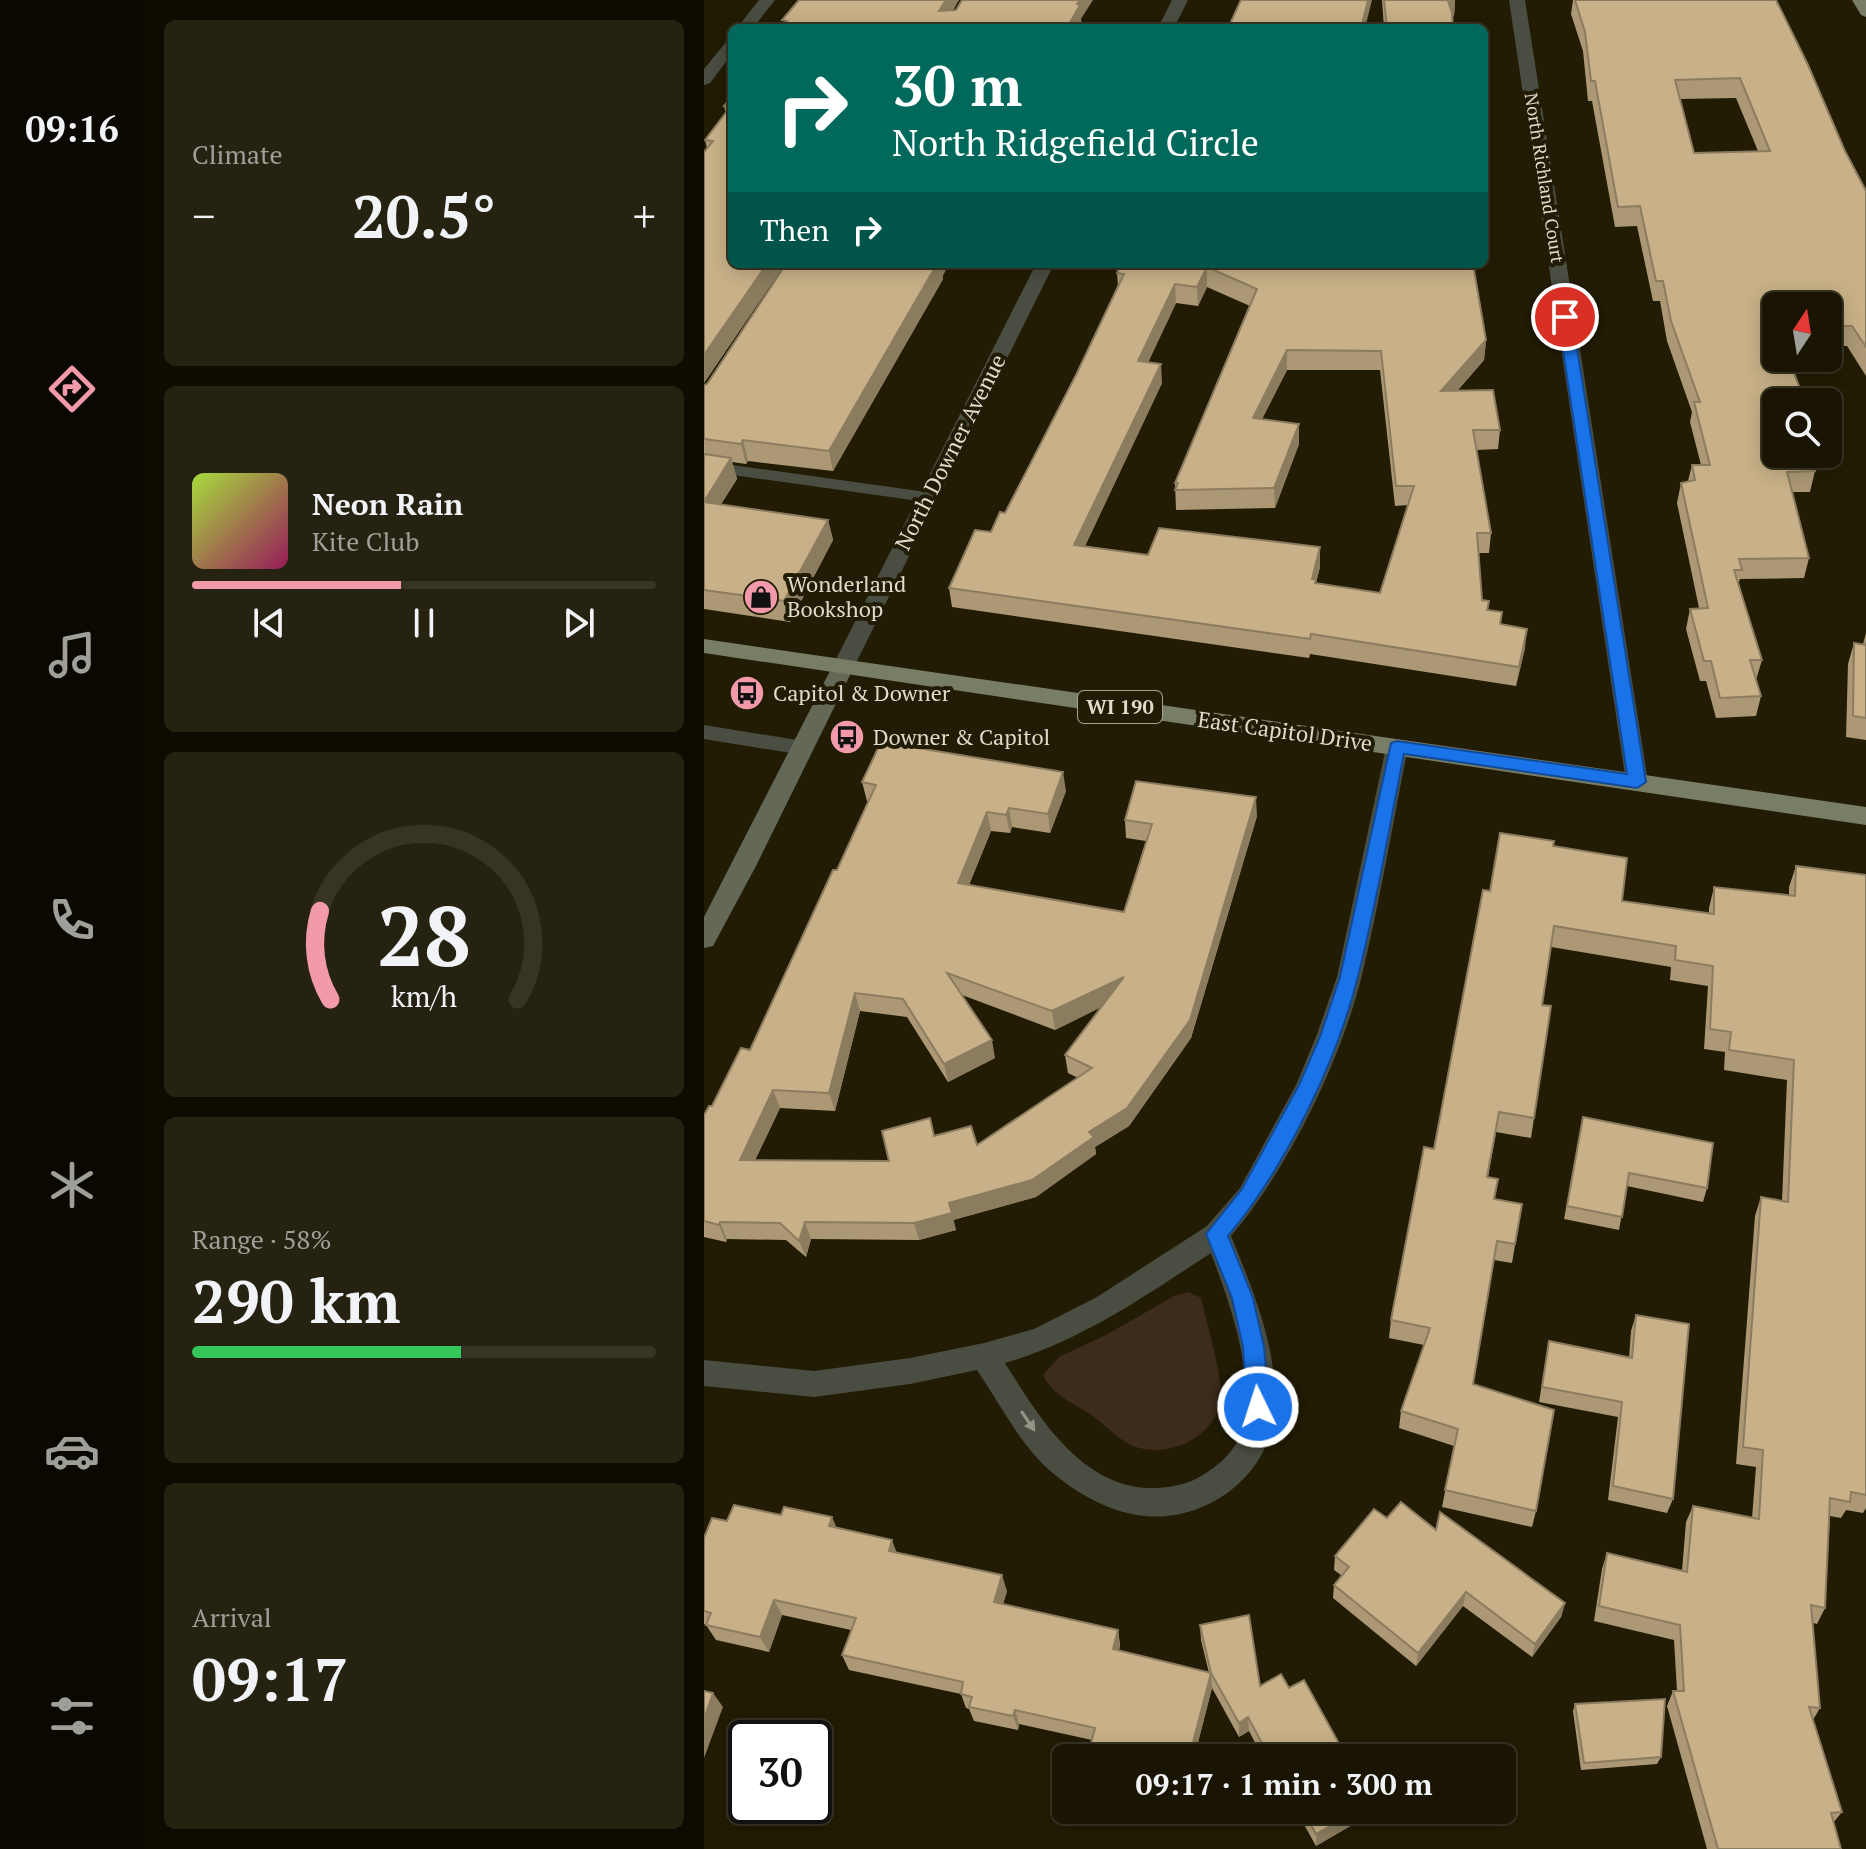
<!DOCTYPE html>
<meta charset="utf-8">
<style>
:root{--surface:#191502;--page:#262211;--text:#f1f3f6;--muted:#9f9f99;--line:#373424;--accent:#f39aaa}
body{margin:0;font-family:"PT Serif",serif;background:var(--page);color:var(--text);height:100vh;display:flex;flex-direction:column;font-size:30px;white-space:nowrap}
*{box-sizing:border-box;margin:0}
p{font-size:26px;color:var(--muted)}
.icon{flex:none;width:44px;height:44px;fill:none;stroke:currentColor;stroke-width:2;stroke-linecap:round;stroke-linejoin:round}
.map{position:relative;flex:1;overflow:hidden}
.drawer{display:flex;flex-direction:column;gap:20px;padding:20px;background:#0e0c01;width:560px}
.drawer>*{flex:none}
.top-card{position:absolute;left:24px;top:24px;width:760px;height:244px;border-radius:12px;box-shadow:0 4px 20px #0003,0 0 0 2px var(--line);background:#00695c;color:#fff;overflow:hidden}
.needle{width:52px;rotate:12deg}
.tools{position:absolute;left:1058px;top:292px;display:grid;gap:16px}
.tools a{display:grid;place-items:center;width:80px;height:80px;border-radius:12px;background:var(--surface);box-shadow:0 4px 20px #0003,0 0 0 2px var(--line);font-size:40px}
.speed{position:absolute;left:24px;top:1720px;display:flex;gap:16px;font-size:40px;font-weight:700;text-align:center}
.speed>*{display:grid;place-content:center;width:104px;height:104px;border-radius:50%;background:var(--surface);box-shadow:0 4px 20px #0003,0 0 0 2px var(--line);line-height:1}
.speed .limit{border:4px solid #111;border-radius:12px;background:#fff;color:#111}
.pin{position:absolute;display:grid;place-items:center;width:68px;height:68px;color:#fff;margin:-34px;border:4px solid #fff;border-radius:50%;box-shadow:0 2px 8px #0007}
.me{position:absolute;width:88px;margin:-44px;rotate:356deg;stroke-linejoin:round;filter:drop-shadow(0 0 6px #0008)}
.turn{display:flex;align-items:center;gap:28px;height:168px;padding:0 32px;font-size:36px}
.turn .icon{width:104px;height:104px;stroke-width:2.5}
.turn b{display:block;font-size:56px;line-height:68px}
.then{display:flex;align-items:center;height:76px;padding:0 32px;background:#0003;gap:16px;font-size:30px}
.big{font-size:60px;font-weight:600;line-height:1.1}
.drawer .tile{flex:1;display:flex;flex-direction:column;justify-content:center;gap:12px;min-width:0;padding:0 28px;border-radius:12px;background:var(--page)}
.drawer .dial{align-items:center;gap:0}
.dial svg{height:208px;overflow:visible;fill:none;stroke:var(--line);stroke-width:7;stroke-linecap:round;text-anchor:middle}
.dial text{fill:var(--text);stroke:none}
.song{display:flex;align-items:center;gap:24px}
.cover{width:96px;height:96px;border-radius:12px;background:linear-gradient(135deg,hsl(80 70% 55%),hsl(330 70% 35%))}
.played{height:8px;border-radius:4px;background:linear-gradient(90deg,var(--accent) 45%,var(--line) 45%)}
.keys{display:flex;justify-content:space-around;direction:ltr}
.heat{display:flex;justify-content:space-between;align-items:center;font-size:44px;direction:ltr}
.charge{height:12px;border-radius:6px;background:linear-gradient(90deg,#34c759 58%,var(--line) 0)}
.trip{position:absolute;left:348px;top:1744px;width:464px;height:80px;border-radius:12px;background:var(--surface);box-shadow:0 4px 20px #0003,0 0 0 2px var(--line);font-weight:600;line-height:80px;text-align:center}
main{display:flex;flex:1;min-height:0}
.tab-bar{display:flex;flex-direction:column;width:144px;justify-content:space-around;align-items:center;background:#0a0801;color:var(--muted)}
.tab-bar .icon{width:56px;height:56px}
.tab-bar .current{color:var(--accent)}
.tab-bar b{font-size:36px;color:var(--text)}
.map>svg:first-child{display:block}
.green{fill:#3d2b1b}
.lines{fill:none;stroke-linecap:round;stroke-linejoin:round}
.lane{fill:#4a4d41;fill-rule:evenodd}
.street{fill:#4a4d41;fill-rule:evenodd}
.secondary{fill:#646856;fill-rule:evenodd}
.primary{fill:#787d65;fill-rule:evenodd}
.wall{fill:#ac9875;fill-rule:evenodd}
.shaded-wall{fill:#8c7c5f}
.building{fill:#c8b188;stroke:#8c7c5f;stroke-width:2;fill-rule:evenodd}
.oneway{fill:#949487}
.route{fill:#1a73e8;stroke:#114b97;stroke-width:2}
.labels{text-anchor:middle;stroke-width:8;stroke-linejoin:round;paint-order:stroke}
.far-street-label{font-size:18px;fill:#dfdccd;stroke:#211c03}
.shield{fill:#211c03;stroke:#a6a290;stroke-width:2}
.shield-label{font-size:20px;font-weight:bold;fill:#dfdccd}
.street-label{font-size:22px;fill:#dfdccd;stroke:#211c03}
.poi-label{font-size:22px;fill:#dfdccd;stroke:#211c03;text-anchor:start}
</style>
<main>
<nav class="tab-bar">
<b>09:16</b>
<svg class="icon current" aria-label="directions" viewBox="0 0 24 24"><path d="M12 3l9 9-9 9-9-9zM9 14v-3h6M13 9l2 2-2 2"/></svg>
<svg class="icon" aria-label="music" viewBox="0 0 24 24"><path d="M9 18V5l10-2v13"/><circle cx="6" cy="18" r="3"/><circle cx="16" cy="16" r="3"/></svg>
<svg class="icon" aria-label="phone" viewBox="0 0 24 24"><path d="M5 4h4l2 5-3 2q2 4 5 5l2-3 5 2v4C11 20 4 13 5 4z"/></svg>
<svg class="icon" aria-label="climate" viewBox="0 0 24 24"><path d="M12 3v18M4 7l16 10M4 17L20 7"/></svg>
<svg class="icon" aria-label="car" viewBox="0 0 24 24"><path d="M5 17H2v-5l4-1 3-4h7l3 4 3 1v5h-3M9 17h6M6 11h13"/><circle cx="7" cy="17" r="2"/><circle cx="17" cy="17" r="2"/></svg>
<svg class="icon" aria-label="filters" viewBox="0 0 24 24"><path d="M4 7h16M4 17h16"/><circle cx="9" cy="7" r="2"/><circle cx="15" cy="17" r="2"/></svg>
</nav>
<section class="drawer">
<div class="tile"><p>Climate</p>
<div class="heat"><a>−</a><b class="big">20.5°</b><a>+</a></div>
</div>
<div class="tile">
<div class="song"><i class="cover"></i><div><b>Neon Rain</b><p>Kite Club</p></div></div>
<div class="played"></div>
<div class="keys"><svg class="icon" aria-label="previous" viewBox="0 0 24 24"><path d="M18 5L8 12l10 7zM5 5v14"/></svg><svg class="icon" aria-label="pause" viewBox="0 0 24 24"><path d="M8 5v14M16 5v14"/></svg><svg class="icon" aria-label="next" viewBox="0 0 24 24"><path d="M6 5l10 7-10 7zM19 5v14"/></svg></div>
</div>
<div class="tile dial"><svg viewBox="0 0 100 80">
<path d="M14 69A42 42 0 1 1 86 69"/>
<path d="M14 69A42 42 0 0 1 10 35" stroke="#f39aaa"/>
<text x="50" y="56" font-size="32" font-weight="700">28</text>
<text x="50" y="72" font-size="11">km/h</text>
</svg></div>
<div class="tile"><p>Range · 58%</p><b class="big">290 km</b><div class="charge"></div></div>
<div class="tile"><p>Arrival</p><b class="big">09:17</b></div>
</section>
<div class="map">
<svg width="1162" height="1849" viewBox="0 0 1162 1849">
<rect width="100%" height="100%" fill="#211c03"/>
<!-- green -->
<path class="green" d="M485,1292l12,6c5,22 21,77 20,97 -2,41 -52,65 -88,51 -13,-5 -28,-21 -39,-29 -19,-14 -42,-21 -51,-42l16,-18 47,-22 68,-39z"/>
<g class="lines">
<!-- lane -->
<g class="lane">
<polygon points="0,461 222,492 230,497 222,502 0,471"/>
<polygon points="0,725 99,741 108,748 99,755 0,739"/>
</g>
<!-- street -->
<g class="street">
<polygon points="55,0 71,0 49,28 33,28"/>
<polygon points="468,0 484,0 470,28 454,28"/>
<polygon points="805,0 821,0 944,782 941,788 933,790 925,788 922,782"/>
<polygon points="28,39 28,54 6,83 0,85 0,69 23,41"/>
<polygon points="332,264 350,264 150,667 147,672 131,672 128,667"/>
<path d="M693,739l8,2 3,6c-15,76 -28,153 -46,228 -21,86 -74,194 -131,261 23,57 53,126 41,189 -10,56 -70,97 -127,91 -35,-3 -71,-24 -97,-47 -30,-28 -48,-65 -71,-99l-67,14 -96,13 -110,-11v-26l110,11 96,-13 74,-15 50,-14 63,-32 110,-71 33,-38 56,-103 20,-48 21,-60 49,-230 3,-6zM507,1253c19,52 43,115 32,171 -4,24 -21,39 -40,51 -14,9 -30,12 -46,13 -74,3 -118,-71 -152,-125 76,-22 140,-67 206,-110z"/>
</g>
<!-- secondary -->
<polygon class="secondary" points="139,660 147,662 150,667 52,866 9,946 0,948 0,917 128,667 131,662"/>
<!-- primary -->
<g class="primary">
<polygon points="1148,0 1162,0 1162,17 1157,15"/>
<polygon points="0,639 1162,807 1162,825 0,653"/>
</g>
</g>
<!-- wall -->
<g class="wall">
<polygon points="678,0 751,0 750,16 748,17 749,28 680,28"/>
<path d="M869,0h203l69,151 21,40v185l-19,-30h-19v-40h-52v52l29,43 -29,1 39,69 -5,21h-18l17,66 -5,20 -64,1 -2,5 24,76 -6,20 5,16 -5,20 -40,2 -10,-37h-6l-14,-52 4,-20 9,-1 -22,-105 4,-20 7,-2 4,-16h9l-11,-43 2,-10 -25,-71 -7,-40h-7l-16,-75 -22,1 -23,-126h-4l-5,-50 -12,-37zM1032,98l22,53 -64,2 -14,-54z"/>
<polygon points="28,96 28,264 81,264 0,383 0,152 3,148 1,140 22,113 20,106"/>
<polygon points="82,264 245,264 239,275 239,279 129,471 44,461 42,464 28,462 33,479 17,504 124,520 129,540 86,622 0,609 0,385 3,384"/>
<path d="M417,264h352l13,76 -2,20 -27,31 43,39 -2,19 -22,1 15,83 -2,20h-10l3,47 7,1 -1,9 37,38 -9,38 -206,-32 -1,4 -357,-51 -3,-19 56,-75 71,-138 42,-89 -1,-13zM503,287l43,19 -75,177 1,27 99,-2 24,-64 -37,-25 25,-49h93l15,136 13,-1 -28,88 -64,-10 4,-16v-20l-172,8 -63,-9 77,-163 -14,-21 28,-59 22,3z"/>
<polygon points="1162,633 1162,740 1142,737 1144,664 1150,643 1159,644"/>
<path d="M158,782l204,9 -16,42 -38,-6 -2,6 -19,-2 -22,54 155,27 22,-71 -20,-3 -1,-18 132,-4 -66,222 -62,88 -34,21 1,7 -60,43 -83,23 3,10 -37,10 -108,-1 -5,18 -20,-17 -59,-1 -1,3 -22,-5v-122l8,-9 38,-56 87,-180 32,-68 -2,-1zM258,995l93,35 46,-23 -36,48 3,18 10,5 -101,67 -43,-9 -45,25 -134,-1 25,-52 55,3 25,-100 47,6 41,65 47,-24z"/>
<polygon points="849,846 918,901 1005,913 1005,908 1010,887 1085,895 1085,887 1092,866 1162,875 1162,1508 1159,1513 1142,1510 1137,1518 1126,1516 1121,1608 1113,1624 1109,1623 1116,1708 1109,1720 1138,1812 1129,1823 1137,1849 1003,1849 963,1706 969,1691 973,1691 970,1640 890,1621 898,1569 903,1553 978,1571 982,1522 989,1506 1048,1518 1052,1467 1032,1464 1051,1216 1057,1197 1078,1201 1083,1080 1020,1070 1021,1052 1000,1049 1004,986 966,980 967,967 847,947 838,1005 830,1118 827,1138 792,1132 784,1177 791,1199 818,1204 808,1263 790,1260 769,1384 832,1511 828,1527 738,1507 750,1446 695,1428 697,1411 720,1345 685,1338 687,1320 730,1149 786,891"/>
<polygon points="879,1117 1003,1188 999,1202 923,1186 915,1230 860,1219"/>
<polygon points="932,1315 969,1499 963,1513 904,1500 914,1417 835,1402 845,1341 925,1358 927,1331"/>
<polygon points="683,1518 732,1530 861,1603 857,1617 828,1657 759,1606 712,1666 629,1598 630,1585 637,1575 630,1570 631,1556"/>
<polygon points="23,1521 133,1528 193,1553 303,1591 299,1604 414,1630 416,1645 415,1651 505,1673 497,1640 496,1625 556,1686 585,1688 643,1758 559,1758 545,1731 535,1737 508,1688 490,1758 383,1758 388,1740 315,1724 314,1730 270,1721 265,1709 262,1708 257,1694 145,1670 138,1655 147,1630 78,1615 65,1652 12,1640 2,1625 0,1624 0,1538"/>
<polygon points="871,1704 957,1757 953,1764 877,1770 869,1711"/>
<polygon points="586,1810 661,1810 660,1818 612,1846 598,1821 594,1824"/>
</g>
<!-- shaded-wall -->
<g class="shaded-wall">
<polygon points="242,0 255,0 239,28 235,11"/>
<polygon points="376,0 389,0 377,19 378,24 375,28 363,28"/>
<polygon points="664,0 668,0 661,28 657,28"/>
<polygon points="746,0 751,0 750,16 743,20 744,1"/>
<polygon points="63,264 81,264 0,383 0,355"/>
<polygon points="233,264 245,264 239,275 239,279 129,471 125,451"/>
<polygon points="503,267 503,287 494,306 493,287"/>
<polygon points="471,284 472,303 436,380 434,361"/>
<polygon points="782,340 780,360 736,411 737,391"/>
<polygon points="583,350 583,370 549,437 549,418"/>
<polygon points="457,364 458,383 372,565 370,545"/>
<polygon points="595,424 595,444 571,508 570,488"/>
<polygon points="39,440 44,461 42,464 37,444"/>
<polygon points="27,458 33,479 6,522 0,502"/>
<polygon points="124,520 129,540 86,622 80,601"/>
<polygon points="616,547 616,567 612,581 612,599 608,579"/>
<polygon points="823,629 821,648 812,686 815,667"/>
<polygon points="359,772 362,791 346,833 344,814"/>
<polygon points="552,797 553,816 487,1038 425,1126 391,1147 392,1154 332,1197 249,1220 245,1203 385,1132"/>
<polygon points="305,808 308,827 306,833 302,815"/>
<polygon points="283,812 287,831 258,902 254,883"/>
<polygon points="420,977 422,995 351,1030 348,1011"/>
<polygon points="151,993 156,1011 131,1111 125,1093"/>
<polygon points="288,1040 291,1058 244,1082 240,1064"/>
<polygon points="69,1090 76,1108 43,1177 36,1160"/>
<polygon points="248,1213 252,1230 215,1240 210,1223"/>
<polygon points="16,1222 23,1239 22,1242 15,1225"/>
<polygon points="101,1222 107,1239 102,1257 95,1241"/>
<polygon points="128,1517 135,1533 125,1526"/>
<polygon points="188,1540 194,1556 185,1551"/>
<polygon points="298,1575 303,1591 295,1617 290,1602"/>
<polygon points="762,1592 759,1606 712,1666 714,1653"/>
<polygon points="70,1600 78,1615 65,1652 56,1637"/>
<polygon points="861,1603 857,1617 828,1657 831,1644"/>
<polygon points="414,1630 416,1645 411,1664 409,1649"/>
<polygon points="507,1673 508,1688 490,1758 485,1758"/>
<polygon points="9,1693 19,1707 0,1758 0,1719"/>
<polygon points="311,1710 315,1724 314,1730 309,1716"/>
<polygon points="544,1717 545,1731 535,1737 535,1723"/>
<polygon points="597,1810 599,1810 598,1821 594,1824 594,1812"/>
<polygon points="654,1810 661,1810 660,1818 612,1846 612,1834"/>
</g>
<!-- building -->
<g class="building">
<polygon points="95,0 242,0 235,11 252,10 258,0 376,0 373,4 376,5 363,28 78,28 83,21 78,20"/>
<polygon points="537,0 664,0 657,28 524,28"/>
<polygon points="680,0 746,0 744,1 748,13 749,28 683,28"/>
<path d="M871,0h201l32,65 37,86 21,40v156l-14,-21h-24v-20h-52v52h12l17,43 -29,1v52h34l5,17 -28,1 22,86 -70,1 3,11h-8l28,90h-12l11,36 -41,2 -9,-37h-7l-14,-52 18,-1 -27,-125 14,-3 -3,-15h18l-16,-63h6l-29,-81 -8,-40h-7l-16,-75 -22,1 -23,-126h-4l-6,-49zM1036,78l30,73 -76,2 -19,-73z"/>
<polygon points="28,96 28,264 63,264 0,355 0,152 9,141 1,140 26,107 20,106"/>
<polygon points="82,264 233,264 125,451 39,440 37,444 0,439 0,385 3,384"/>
<path d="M417,264h352l13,76 -45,51 52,-1 7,40h-27l18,103h-14l5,67 7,1 -2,9 15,2 -2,12 27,5 -8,38 -208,-33 -1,5 -361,-51 26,-58 16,2 9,-20 5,1 71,-138 48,-101 -7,-1zM503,267l50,22 -82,194h3l-3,7 99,-2 25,-64 -46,-6 34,-68 94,1 15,135h18l-34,107 -65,-10 1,-4h-4l8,-32 -161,-19 -11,27 -74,-10 87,-181 -23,-3 37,-77 22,3z"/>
<polygon points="0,454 27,458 0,502"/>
<polygon points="0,502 124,520 80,601 0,590"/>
<polygon points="1162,642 1162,718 1149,716 1150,643 1162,645"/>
<path d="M177,742l182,30 -15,42 -39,-6 -3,7 -19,-3 -29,71 166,29 28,-88 -27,-4 11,-39 120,16 -66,223 -63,88 -38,24 5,5 -62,43 -83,23 3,10 -38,10 -109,-1 -6,19 -19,-18 -60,-1 -1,3 -15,-4v-106l5,-9h3l29,-58 9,2 83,-180h4l39,-85 -14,-3zM243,973l105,38 72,-34 -59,78 27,13 -115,77 -6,-19 -37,10 -4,-18 -48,13 7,30 -149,-1 33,-70 56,3 26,-100 48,6 41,65 48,-24z"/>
<polygon points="796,833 850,841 849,846 923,858 918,901 1010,914 1010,887 1091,896 1092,866 1162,875 1162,1495 1147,1492 1146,1502 1126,1498 1121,1608 1107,1605 1116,1708 1105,1707 1138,1812 1127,1813 1137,1849 1014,1849 969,1691 980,1691 976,1625 895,1606 903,1553 983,1572 989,1506 1055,1519 1059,1450 1039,1447 1057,1197 1084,1202 1090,1060 1025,1050 1027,1032 1006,1029 1009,966 971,960 972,946 850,926 838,1005 847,1006 830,1118 795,1112 783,1177 794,1179 790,1199 818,1204 811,1244 793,1241 769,1384 850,1410 832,1511 741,1490 754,1429 697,1411 726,1328 687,1320 720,1147 730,1149 779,890 786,891"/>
<polygon points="879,1117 1009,1143 1003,1188 925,1173 918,1217 863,1206"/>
<polygon points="932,1315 985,1324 969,1499 909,1486 918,1402 838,1387 845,1341 928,1358"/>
<polygon points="697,1502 732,1530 736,1512 861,1603 831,1644 762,1592 714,1653 630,1585 645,1567 631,1556 670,1509 683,1518"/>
<polygon points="30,1505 77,1515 80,1507 128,1517 125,1526 188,1540 185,1551 298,1575 290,1602 414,1630 409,1649 507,1673 496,1625 545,1615 556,1686 577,1674 585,1688 600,1680 643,1758 566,1758 544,1717 535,1723 507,1673 485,1758 383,1758 391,1728 311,1710 309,1716 265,1707 268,1697 257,1694 259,1682 138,1655 152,1618 70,1600 56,1637 2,1625 7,1613 0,1611 0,1538 8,1518 23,1521"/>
<polygon points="0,1691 9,1693 0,1719"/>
<polygon points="961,1699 957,1757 880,1763 871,1704"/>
<polygon points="599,1810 654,1810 612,1834"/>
</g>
<!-- one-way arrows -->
<defs><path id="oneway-solid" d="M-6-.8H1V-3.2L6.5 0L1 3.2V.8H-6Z" transform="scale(2)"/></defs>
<use class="oneway" href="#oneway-solid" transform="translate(324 1421) rotate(56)"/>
<!-- route -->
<path class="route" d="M861,313l7,4 74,465 -9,6 -233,-34c-15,74 -27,149 -46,222 -21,86 -73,192 -130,260l25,62 11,49 5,60 -3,7 -8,3 -8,-3 -3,-7 -4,-60 -11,-49 -26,-64 36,-45 57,-104 21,-48 20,-60 51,-234 6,-2 230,33 -69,-457z"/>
<!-- icons -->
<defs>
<g id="shop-disc" transform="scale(1.8)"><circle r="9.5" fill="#f39aaa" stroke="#211c03"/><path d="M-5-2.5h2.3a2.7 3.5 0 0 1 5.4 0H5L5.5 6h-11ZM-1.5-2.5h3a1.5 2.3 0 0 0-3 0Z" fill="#111"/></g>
<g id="bus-disc" transform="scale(1.8)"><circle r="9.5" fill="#f39aaa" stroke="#211c03"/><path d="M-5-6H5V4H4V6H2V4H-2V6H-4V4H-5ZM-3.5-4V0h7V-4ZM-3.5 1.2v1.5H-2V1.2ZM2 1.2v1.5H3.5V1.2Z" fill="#111"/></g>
</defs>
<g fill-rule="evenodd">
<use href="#shop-disc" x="57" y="597"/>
<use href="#bus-disc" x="43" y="693"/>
<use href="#bus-disc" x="143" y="737"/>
</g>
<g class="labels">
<!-- far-street labels -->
<g class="far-street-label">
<text transform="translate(840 178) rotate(81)" y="6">North Richland Court</text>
</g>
<!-- shield labels -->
<rect class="shield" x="374" y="691" width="84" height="32" rx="6"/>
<g class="shield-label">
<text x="416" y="714">WI 190</text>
</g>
<!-- street labels -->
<g class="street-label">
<text transform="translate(246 452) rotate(-63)" y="8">North Downer Avenue</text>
<text transform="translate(581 731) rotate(8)" y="8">East Capitol Drive</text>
</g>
<!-- poi labels -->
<g class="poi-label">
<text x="83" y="592">Wonderland<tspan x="83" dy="25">Bookshop</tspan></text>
<text x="69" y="701">Capitol &amp; Downer</text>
<text x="169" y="745">Downer &amp; Capitol</text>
</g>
</g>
</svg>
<div class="tools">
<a><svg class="needle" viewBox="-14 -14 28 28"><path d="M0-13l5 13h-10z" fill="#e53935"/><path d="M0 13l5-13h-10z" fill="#9f9f99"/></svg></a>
<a><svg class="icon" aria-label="search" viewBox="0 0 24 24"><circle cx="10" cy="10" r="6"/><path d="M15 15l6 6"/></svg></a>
</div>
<div class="speed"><div class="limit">30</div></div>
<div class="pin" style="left:861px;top:317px;background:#d93025"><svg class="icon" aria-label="arrive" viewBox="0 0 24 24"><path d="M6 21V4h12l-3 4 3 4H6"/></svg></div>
<svg class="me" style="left:554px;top:1407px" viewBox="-20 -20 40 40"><circle r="17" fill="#1a73e8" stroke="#fff" stroke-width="3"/><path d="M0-11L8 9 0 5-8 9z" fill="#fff"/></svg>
<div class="trip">09:17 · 1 min · 300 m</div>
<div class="top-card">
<div class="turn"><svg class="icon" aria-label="right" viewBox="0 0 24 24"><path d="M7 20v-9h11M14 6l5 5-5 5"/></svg><div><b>30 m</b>North Ridgefield Circle</div></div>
<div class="then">Then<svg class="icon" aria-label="right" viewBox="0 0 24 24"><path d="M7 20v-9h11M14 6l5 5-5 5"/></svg></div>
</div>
</div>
</main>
